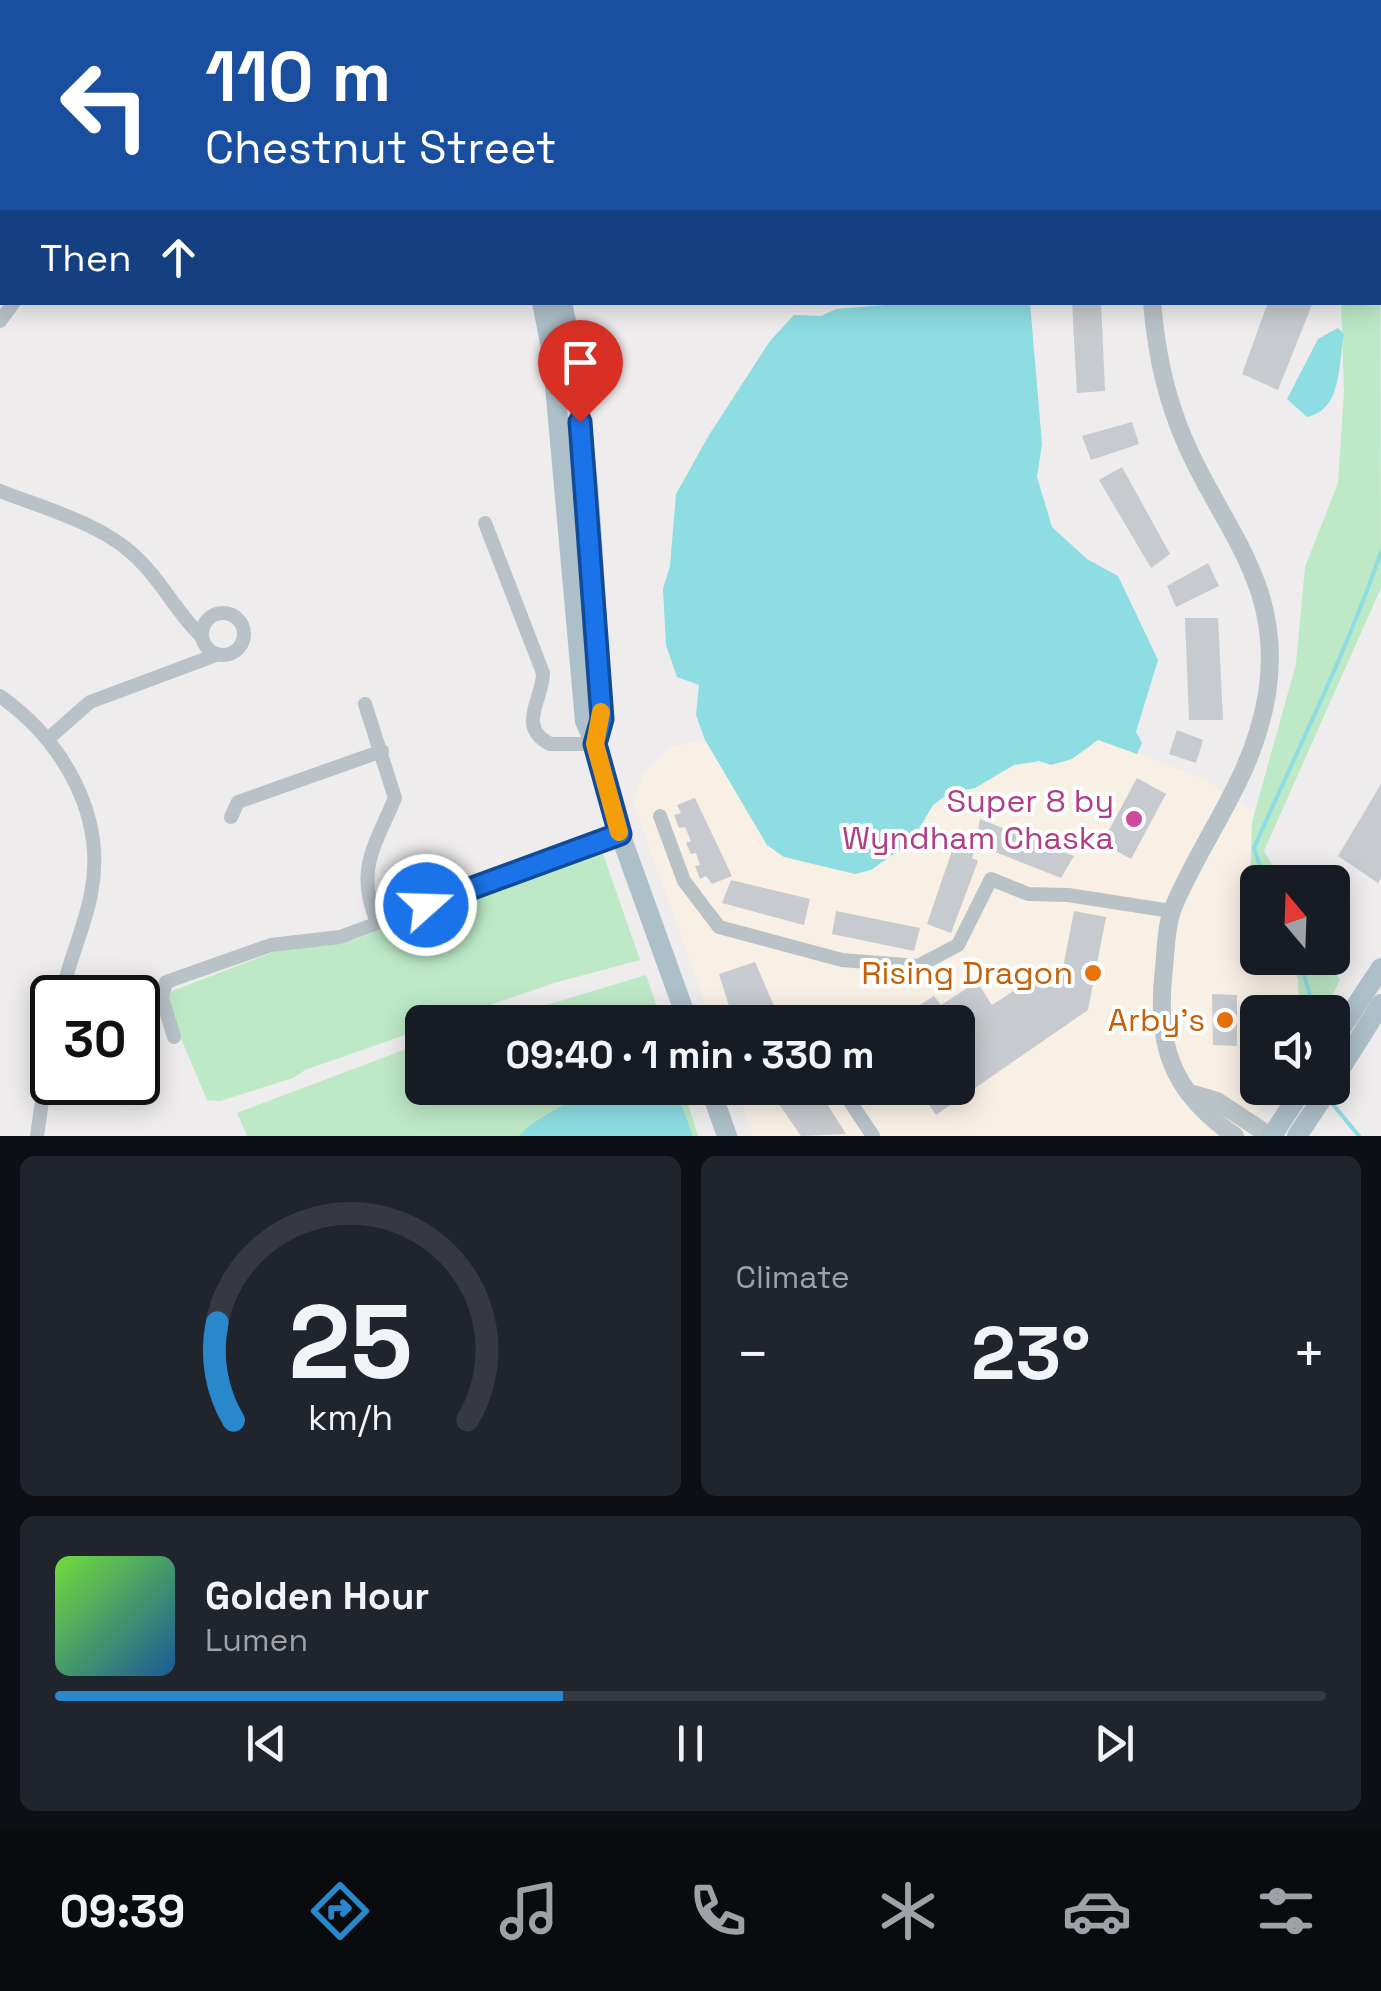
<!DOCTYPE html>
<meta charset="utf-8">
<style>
:root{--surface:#171b24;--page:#20242c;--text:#f1f3f6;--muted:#9ea1a6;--line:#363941;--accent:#2987cb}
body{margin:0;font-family:"Space Grotesk",sans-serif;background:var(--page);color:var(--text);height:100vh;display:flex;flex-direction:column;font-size:38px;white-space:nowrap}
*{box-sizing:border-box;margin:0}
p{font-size:32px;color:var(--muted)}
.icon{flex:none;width:55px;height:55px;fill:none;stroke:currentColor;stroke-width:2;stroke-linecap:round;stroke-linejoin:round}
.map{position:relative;height:1136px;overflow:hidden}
.drawer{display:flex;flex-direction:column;gap:20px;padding:20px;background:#0d0f14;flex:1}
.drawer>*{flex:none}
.guide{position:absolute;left:0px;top:0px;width:1382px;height:305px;box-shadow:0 5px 25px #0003;background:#1a4fa0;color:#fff;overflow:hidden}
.needle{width:65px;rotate:341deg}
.tools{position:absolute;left:1240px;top:865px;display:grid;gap:20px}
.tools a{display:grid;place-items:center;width:110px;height:110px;border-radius:15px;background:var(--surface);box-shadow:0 5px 25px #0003;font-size:50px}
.speed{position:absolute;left:30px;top:975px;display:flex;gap:20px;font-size:50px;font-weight:700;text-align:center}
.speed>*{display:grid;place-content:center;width:130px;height:130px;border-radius:50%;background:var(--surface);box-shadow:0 5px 25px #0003;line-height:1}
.speed .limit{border:5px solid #111;border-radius:15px;background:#fff;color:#111}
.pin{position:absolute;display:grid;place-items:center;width:85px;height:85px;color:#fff;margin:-102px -42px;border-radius:50% 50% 50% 0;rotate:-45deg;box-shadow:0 0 10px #0007}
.pin .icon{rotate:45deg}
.me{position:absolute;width:110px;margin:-55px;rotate:70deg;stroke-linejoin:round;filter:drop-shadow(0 0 8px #0008)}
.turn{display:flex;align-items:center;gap:35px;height:210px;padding:0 40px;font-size:45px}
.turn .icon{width:130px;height:130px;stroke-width:2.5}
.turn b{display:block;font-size:70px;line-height:85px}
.then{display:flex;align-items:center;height:95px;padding:0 40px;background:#0003;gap:20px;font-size:38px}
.big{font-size:75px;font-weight:700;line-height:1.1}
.drawer .tile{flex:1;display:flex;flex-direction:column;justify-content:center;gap:15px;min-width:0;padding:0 35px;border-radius:15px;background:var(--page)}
.drawer .dial{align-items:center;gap:0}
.dial svg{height:260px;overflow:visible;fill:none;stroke:var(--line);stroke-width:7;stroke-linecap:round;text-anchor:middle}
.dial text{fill:var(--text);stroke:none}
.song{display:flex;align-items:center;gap:30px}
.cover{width:120px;height:120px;border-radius:15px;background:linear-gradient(135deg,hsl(100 70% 55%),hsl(210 70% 35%))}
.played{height:10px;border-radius:5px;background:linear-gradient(90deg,var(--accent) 40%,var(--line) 40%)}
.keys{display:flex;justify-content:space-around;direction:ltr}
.heat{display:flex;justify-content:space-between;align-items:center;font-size:55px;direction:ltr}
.drawer .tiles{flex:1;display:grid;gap:20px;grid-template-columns:1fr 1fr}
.tile:last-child{grid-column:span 2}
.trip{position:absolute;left:405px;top:1005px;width:570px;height:100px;border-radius:15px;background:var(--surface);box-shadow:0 5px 25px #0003;font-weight:700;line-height:100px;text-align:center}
.menu{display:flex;height:160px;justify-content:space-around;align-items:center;background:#090b0e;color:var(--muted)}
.menu .icon{width:70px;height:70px}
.menu .active{color:var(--accent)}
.menu b{font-size:45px;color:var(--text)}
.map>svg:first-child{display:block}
.commercial{fill:#f9f0e5}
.green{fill:#bde9c7}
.water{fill:#8ddde2}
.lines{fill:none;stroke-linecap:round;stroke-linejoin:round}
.stream{stroke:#8ddde2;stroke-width:4}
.building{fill:#c7cace}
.minor{stroke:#b8c2c7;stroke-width:14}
.tertiary{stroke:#b8c2c7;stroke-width:18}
.primary{stroke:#adbfc8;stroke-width:20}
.route-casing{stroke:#114b97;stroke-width:25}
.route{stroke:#1a73e8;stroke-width:18}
.slow{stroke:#f59e0b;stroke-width:18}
.hotel-dot{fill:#d1479c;stroke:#fff;stroke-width:4}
.food-dot{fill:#e8710a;stroke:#fff;stroke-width:4}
.labels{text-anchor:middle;stroke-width:8;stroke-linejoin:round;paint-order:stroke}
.hotel-label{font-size:32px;fill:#b23c85;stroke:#fff;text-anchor:end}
.food-label{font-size:32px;fill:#c56008;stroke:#fff;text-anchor:end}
</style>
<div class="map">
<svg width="1381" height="1136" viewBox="0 0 1381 1136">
<rect width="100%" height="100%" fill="#eeecec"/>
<!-- commercial -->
<polygon class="commercial" points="1099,738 1206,780 1255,812 1251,878 1257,893 1258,958 1288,958 1298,979 1299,1008 1298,1012 1258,1012 1258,1088 1277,1088 1256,1115 1247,1136 753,1136 736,1088 958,1088 958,1022 712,1022 633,802 645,771 670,747 705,740 749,813 797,858 831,867 942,798 978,786 1014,765 1060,762"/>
<!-- green -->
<g class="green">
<polygon points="1380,50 1381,588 1264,851 1282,882 1258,882 1257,897 1250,882 1252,822 1296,664 1305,567 1338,483 1344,392 1341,303 1380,302"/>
<polygon points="601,848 640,960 554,983 440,1022 422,1022 422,1029 305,1070 293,1078 220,1101 207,1100 166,1003 172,991 281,949 354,940"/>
<polygon points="1287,958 1327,958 1340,980 1324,1012 1299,1012 1298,979"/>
<polygon points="646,975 662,1022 491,1022"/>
<polygon points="422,1043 422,1088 683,1088 698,1136 247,1136 237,1113"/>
</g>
<!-- water -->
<g class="water">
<polygon points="923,302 1030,303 1042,444 1037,477 1052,527 1087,559 1118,576 1158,660 1136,732 1142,743 1137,754 1098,740 1072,759 1051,765 1039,761 1014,765 975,788 949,793 933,805 912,841 871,870 855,874 784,857 767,845 705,740 696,715 699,685 677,677 666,645 663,589 670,566 676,494 709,435 770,341 794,315 821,316 836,309"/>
<path d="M1338,328l6,6c-6,30 -1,75 -37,83l-20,-18 31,-60z"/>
<path d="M592,1088h83l18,48h-174c19,-21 50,-31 73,-48z"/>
</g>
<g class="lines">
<!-- stream -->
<g class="stream">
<path d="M1265,882l-11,-34c43,-98 92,-194 127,-296"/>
<polyline points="1299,958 1315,1012"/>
<polyline points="1330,1101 1359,1136"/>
</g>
</g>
<!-- building -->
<g class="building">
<polygon points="1072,302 1101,302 1105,391 1077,393"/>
<polygon points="1268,302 1313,302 1278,390 1242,374"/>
<polygon points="1132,422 1139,444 1091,460 1082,436"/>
<polygon points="1122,467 1170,554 1151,568 1099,480"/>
<polygon points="1208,563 1219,586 1176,607 1167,586"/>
<polygon points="1185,618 1218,618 1223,720 1189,720"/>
<polygon points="1177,730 1203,740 1196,763 1169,754"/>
<polygon points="1137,778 1166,794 1131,859 1102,843"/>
<polygon points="1381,784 1381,878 1378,883 1338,856"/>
<polygon points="695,798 732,876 712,884 706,876 700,879 695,866 700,865 696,853 691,854 686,843 691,841 685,827 679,828 674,815 681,813 677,805"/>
<polygon points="980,819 1074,856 1061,878 985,848 989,841 977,836"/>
<polygon points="958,833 972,838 968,846 975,849 972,858 978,861 951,933 927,924"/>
<polygon points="731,880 810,899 804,925 722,903"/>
<polygon points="836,911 920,928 914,951 832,934"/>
<polygon points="1074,911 1106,917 1088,1010 936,1115 918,1088 958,1088 958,1022 921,1022 915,1008 934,996 941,1005 977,982 992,1005 1038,975 1046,986 1059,988"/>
<polygon points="755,962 781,1022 734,1022 719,974"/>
<polygon points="1212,994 1237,995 1237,1046 1213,1045"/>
<polygon points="768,1088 817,1088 846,1134 801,1136"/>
</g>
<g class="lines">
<!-- minor -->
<g class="minor">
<polyline points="205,0 207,2"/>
<polyline points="0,288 2,284"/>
<polyline points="0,321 14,302"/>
<path d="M0,491c46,18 107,34 141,71 23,23 36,51 60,74"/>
<path d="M485,523l58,150c0,27 -27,53 7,71h45"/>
<circle cx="223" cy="634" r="21"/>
<path d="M0,696c62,44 107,119 91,198 -7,36 -23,68 -30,104"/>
<path d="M365,704l30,94c-20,48 -40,72 -18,124"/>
<polyline points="49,738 90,702 216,655"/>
<polyline points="660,816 684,881 719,927 842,960 918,966 958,945 991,879 1028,894 1068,895 1171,911"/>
<polyline points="231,817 238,802 382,751"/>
<polyline points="174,1037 162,998 166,982 271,945 340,937 620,834"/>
<polyline points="841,1088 873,1136"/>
<polyline points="37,1136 52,1031"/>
</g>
<!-- tertiary -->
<g class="tertiary">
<polyline points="1174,2 1175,0"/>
<path d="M1152,302c4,45 11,83 27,125 38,98 106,152 88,267 -14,85 -63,140 -94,214 -7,17 -7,41 -9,60 -9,76 7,124 71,168"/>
<polyline points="1193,1094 1217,1101 1270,1136"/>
</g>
<!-- primary -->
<g class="primary">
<polyline points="421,0 422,2"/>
<polyline points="445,0 446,2"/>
<polyline points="542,302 552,352 585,721 595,744 614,817 688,1022"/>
<path d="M562,302c29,136 32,279 40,417l-7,25"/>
<polyline points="1332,1042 1381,968"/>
<polyline points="1332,1082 1381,1004"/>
<polyline points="710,1088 727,1136"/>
<polyline points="1272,1136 1303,1088"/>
<polyline points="1297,1136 1329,1088"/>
</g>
</g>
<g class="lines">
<!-- route casing -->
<g class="route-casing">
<polyline id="route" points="426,905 620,834 595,744 602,719 580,422"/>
</g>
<!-- route -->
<use href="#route" class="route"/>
<!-- slow -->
<polyline class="slow" points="601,712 595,744 619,832"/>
</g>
<!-- markers -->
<circle class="hotel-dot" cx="1134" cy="819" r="10"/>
<g class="food-dot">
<circle cx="1093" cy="973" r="10"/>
<circle cx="1225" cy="1020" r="10"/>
</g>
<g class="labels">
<!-- hotel labels -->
<g class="hotel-label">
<text x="1114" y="812">Super 8 by<tspan x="1114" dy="37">Wyndham Chaska</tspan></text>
</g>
<!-- food labels -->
<g class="food-label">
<text x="1073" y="984">Rising Dragon</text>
<text x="1205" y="1031">Arby's</text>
</g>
</g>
</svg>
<div class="tools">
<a><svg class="needle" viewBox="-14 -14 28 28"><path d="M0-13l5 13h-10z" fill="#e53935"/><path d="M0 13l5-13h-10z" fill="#9ea1a6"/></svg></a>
<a><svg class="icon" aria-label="sound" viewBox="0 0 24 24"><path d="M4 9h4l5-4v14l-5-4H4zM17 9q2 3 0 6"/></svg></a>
</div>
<div class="speed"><div class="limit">30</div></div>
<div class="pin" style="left:580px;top:422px;background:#d93025"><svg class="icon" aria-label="arrive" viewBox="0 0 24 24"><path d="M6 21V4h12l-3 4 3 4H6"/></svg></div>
<svg class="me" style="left:426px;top:905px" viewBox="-20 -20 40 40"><circle r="17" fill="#1a73e8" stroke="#fff" stroke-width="3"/><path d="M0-11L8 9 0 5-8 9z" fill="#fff"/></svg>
<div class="trip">09:40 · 1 min · 330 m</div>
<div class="guide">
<div class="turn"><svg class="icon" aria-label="left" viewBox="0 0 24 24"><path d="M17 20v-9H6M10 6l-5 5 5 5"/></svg><div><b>110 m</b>Chestnut Street</div></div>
<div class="then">Then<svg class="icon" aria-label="ahead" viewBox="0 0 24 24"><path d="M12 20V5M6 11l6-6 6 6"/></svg></div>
</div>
</div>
<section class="drawer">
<div class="tiles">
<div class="tile dial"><svg viewBox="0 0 100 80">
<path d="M14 69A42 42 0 1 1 86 69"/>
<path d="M14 69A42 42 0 0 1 9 39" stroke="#2987cb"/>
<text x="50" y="56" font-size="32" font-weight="700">25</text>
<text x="50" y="72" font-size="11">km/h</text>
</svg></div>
<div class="tile"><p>Climate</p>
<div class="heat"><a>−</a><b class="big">23°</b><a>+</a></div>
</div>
<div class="tile">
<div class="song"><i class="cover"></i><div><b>Golden Hour</b><p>Lumen</p></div></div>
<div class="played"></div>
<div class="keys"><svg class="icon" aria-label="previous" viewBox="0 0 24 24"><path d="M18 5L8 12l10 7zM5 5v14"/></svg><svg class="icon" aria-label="pause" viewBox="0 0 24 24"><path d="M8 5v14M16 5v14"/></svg><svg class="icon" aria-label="next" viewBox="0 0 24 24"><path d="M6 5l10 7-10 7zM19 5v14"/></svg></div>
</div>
</div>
</section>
<nav class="menu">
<b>09:39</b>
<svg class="icon active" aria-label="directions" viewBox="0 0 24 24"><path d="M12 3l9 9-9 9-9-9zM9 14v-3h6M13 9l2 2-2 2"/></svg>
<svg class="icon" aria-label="music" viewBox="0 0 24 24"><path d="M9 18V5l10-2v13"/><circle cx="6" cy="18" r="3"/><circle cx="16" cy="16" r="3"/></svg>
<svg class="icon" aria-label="phone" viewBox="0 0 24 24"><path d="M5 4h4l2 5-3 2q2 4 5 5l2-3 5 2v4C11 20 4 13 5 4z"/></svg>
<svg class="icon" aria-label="climate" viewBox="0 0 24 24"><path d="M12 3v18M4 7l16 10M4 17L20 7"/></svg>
<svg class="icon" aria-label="car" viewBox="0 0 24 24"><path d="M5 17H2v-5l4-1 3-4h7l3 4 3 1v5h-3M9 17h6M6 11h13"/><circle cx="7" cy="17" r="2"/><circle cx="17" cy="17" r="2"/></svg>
<svg class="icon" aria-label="filters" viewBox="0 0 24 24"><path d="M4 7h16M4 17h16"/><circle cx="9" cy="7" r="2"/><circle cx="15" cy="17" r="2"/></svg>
</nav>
